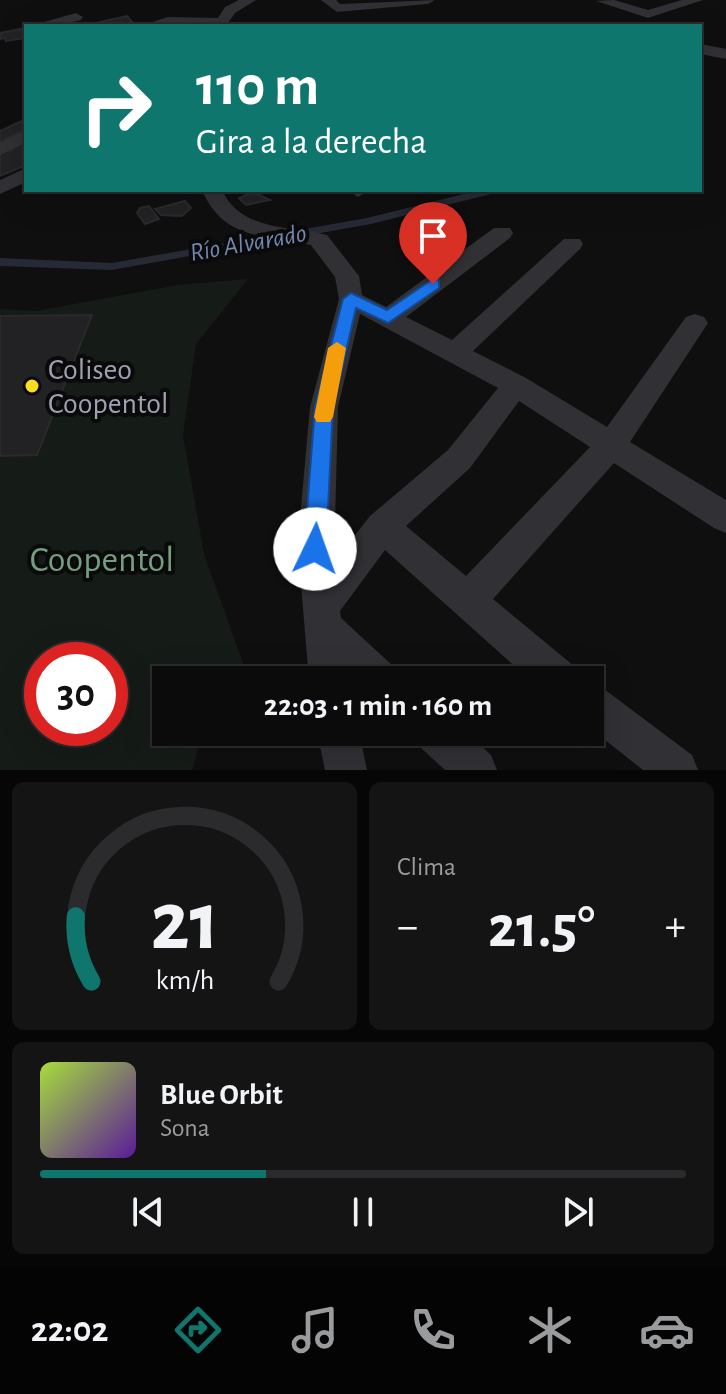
<!DOCTYPE html>
<html lang="es">
<meta charset="utf-8">
<style>
:root{--surface:#0b0b0c;--page:#141415;--text:#f1f3f6;--muted:#9a9b9d;--line:#2b2b2d;--accent:#0f766e}
body{margin:0;font-family:"Alegreya Sans",sans-serif;background:var(--page);color:var(--text);height:100vh;display:flex;flex-direction:column;font-size:30px;white-space:nowrap}
*{box-sizing:border-box;margin:0}
p{font-size:26px;color:var(--muted)}
.icon{flex:none;width:44px;height:44px;fill:none;stroke:currentColor;stroke-width:2;stroke-linecap:round;stroke-linejoin:round}
.map{position:relative;height:770px;overflow:hidden}
.side{display:flex;flex-direction:column;gap:12px;padding:12px;background:#060607;flex:1}
.side>*{flex:none}
.top-card{position:absolute;left:24px;top:24px;width:678px;height:168px;border-radius:0px;box-shadow:0 8px 32px #0002,0 0 0 2px var(--line);background:#0f766e;color:#fff;overflow:hidden}
.speed{position:absolute;left:24px;top:642px;display:flex;gap:16px;font-size:40px;font-weight:700;text-align:center}
.speed>*{display:grid;place-content:center;width:104px;height:104px;border-radius:50%;background:var(--surface);box-shadow:0 8px 32px #0002,0 0 0 2px var(--line);line-height:1}
.speed .limit{border:12px solid #d22;background:#fff;color:#111}
.pin{position:absolute;display:grid;place-items:center;width:68px;height:68px;color:#fff;margin:-82px -34px;border-radius:50% 50% 50% 0;rotate:-45deg;box-shadow:0 0 8px #0007}
.pin .icon{rotate:45deg}
.me{position:absolute;width:88px;margin:-44px;rotate:3deg;stroke-linejoin:round;filter:drop-shadow(0 0 6px #0008)}
.turn{display:flex;align-items:center;gap:28px;height:168px;padding:0 40px;font-size:36px}
.turn .icon{width:104px;height:104px;stroke-width:2.5}
.turn b{display:block;font-size:56px;line-height:68px}
.big{font-size:60px;font-weight:700;line-height:1.1}
.side .widget{flex:1;display:flex;flex-direction:column;justify-content:center;gap:12px;min-width:0;padding:0 28px;border-radius:12px;background:var(--page)}
.side .dial{align-items:center;gap:0}
.dial svg{height:208px;overflow:visible;fill:none;stroke:var(--line);stroke-width:7;stroke-linecap:round;text-anchor:middle}
.dial text{fill:var(--text);stroke:none}
.song{display:flex;align-items:center;gap:24px}
.cover{width:96px;height:96px;border-radius:12px;background:linear-gradient(135deg,hsl(80 70% 55%),hsl(270 70% 35%))}
.played{height:8px;border-radius:4px;background:linear-gradient(90deg,var(--accent) 35%,var(--line) 35%)}
.keys{display:flex;justify-content:space-around;direction:ltr}
.heat{display:flex;justify-content:space-between;align-items:center;font-size:44px;direction:ltr}
.side .tiles{flex:1;display:grid;gap:12px;grid-template-columns:1fr 1fr}
.widget:last-child{grid-column:span 2}
.trip{position:absolute;left:152px;top:666px;width:452px;height:80px;border-radius:0px;background:var(--surface);box-shadow:0 8px 32px #0002,0 0 0 2px var(--line);font-weight:700;line-height:80px;text-align:center}
.dock{display:flex;height:128px;justify-content:space-around;align-items:center;background:#040405;color:var(--muted)}
.dock .icon{width:56px;height:56px}
.dock .on{color:var(--accent)}
.dock b{font-size:36px;color:var(--text)}
.map>svg:first-child{display:block}
.green{fill:#151b17;fill-rule:evenodd}
.water{fill:#252a34}
.building{fill:#222224;stroke:#2a292c;stroke-width:2}
.lines{fill:none;stroke-linecap:round;stroke-linejoin:round}
.minor{fill:#303035;fill-rule:evenodd}
.route{fill:#1a73e8;stroke:#114b97;stroke-width:2}
.slow{fill:#f59e0b}
.poi-dot{fill:#f9dd1e;stroke:#0a0a0b;stroke-width:3}
.labels{text-anchor:middle;stroke-width:8;stroke-linejoin:round;paint-order:stroke}
.far-water-label{font-size:26px;font-style:italic;fill:#7387b0;stroke:#0a0a0b}
.poi-label{font-size:30px;fill:#9fa1b2;stroke:#0a0a0b;text-anchor:start}
.near-park-label{font-size:36px;fill:#759e80;stroke:#0a0a0b}
</style>
<div class="map">
<svg width="726" height="770" viewBox="0 0 726 770">
<rect width="100%" height="100%" fill="#0f0f10"/>
<!-- green -->
<path class="green" d="M248,279l-52,65 -13,91 21,119 44,123 -2,3h-80v52h37l-11,38h-192v-461l36,2 142,-26zM42,660h68v68h-68z"/>
<!-- water -->
<polygon class="water" points="480,190 507,190 371,224 111,270 0,266 0,258 112,263 367,218"/>
<!-- building -->
<g class="building">
<polygon points="127,16 133,23 115,26 96,23"/>
<polygon points="26,28 26,38 6,41 5,38 0,39 0,33"/>
<polygon points="26,119 26,129 0,141 0,131"/>
<polygon points="26,143 26,165 0,176 0,153 12,150 8,148 17,144"/>
<polygon points="253,192 270,200 246,205 239,198"/>
<polygon points="185,201 191,208 182,216 161,215 155,209"/>
<polygon points="149,206 159,219 145,224 137,213 140,208"/>
<polygon points="92,315 37,455 0,456 0,316"/>
</g>
<g class="lines">
<!-- minor -->
<g class="minor">
<polygon points="239,0 256,0 235,13 226,26 140,26 168,17 218,18 225,7"/>
<polygon points="321,0 336,0 340,4 435,0 428,4 337,12"/>
<polygon points="614,0 648,10 682,0 703,0 648,18 596,1"/>
<polygon points="76,13 83,17 81,20 55,26 30,26"/>
<polygon points="700,44 726,49 726,59 700,54"/>
<polygon points="26,130 26,143 0,155 0,142"/>
<polygon points="26,168 26,182 0,194 0,180"/>
<path d="M202,190h20c19,41 67,36 105,45l32,41 3,19 24,12 108,-79h16l3,5 -3,5 -104,79 46,23 112,-101h16l3,5 -3,5 -107,102 53,27 81,49 79,-110 9,-3 9,3 4,6 -78,119 96,58v33l-12,-5 -100,-65 -121,136 81,67 6,14h-50l-145,-130 -45,61 1,7 52,48 6,14h-90l-11,-131 4,-53 8,-89 29,-108 -4,-22 -24,-32c-46,-10 -88,-5 -109,-55zM360,314l138,74 -50,62 -78,66 -36,46 4,-155zM519,401l71,46 -124,129 -60,-50 64,-58z"/>
<polygon points="347,190 368,190 368,191 358,197"/>
<polygon points="590,683 604,689 692,755 698,770 643,770 590,728"/>
<polygon points="317,732 359,732 367,770 325,770"/>
<polygon points="414,732 466,732 491,755 497,770 445,770 420,747"/>
</g>
</g>
<!-- route -->
<polygon class="route" points="433,279 439,280 439,288 388,323 356,308 333,407 326,549 323,556 315,559 307,556 304,549 315,407 343,299 351,293 387,310"/>
<!-- slow -->
<polygon class="slow" points="337,342 346,348 333,417 330,422 317,422 314,417 328,348"/>
<!-- markers -->
<circle class="poi-dot" cx="32" cy="386" r="8"/>
<g class="labels">
<!-- far-water labels -->
<g class="far-water-label">
<text transform="translate(248 242) rotate(-10)" y="9">Río Alvarado</text>
</g>
<!-- poi labels -->
<g class="poi-label">
<text x="48" y="379">Coliseo<tspan x="48" dy="34">Coopentol</tspan></text>
</g>
<!-- near-park labels -->
<g class="near-park-label">
<text x="102" y="571">Coopentol</text>
</g>
</g>
</svg>
<div class="speed"><div class="limit">30</div></div>
<div class="pin" style="left:433px;top:284px;background:#d93025"><svg class="icon" aria-label="arrive" viewBox="0 0 24 24"><path d="M6 21V4h12l-3 4 3 4H6"/></svg></div>
<svg class="me" style="left:315px;top:549px" viewBox="-20 -20 40 40"><circle r="19" fill="#fff"/><path d="M0-13L10 11 0 6-10 11z" fill="#1a73e8"/></svg>
<div class="trip">22:03 · 1 min · 160 m</div>
<div class="top-card">
<div class="turn"><svg class="icon" aria-label="right" viewBox="0 0 24 24"><path d="M7 20v-9h11M14 6l5 5-5 5"/></svg><div><b>110 m</b>Gira a la derecha</div></div>
</div>
</div>
<section class="side">
<div class="tiles">
<div class="widget dial"><svg viewBox="0 0 100 80">
<path d="M14 69A42 42 0 1 1 86 69"/>
<path d="M14 69A42 42 0 0 1 8 44" stroke="#0f766e"/>
<text x="50" y="56" font-size="32" font-weight="700">21</text>
<text x="50" y="72" font-size="11">km/h</text>
</svg></div>
<div class="widget"><p>Clima</p>
<div class="heat"><a>−</a><b class="big">21.5°</b><a>+</a></div>
</div>
<div class="widget">
<div class="song"><i class="cover"></i><div><b>Blue Orbit</b><p>Sona</p></div></div>
<div class="played"></div>
<div class="keys"><svg class="icon" aria-label="previous" viewBox="0 0 24 24"><path d="M18 5L8 12l10 7zM5 5v14"/></svg><svg class="icon" aria-label="pause" viewBox="0 0 24 24"><path d="M8 5v14M16 5v14"/></svg><svg class="icon" aria-label="next" viewBox="0 0 24 24"><path d="M6 5l10 7-10 7zM19 5v14"/></svg></div>
</div>
</div>
</section>
<nav class="dock">
<b>22:02</b>
<svg class="icon on" aria-label="directions" viewBox="0 0 24 24"><path d="M12 3l9 9-9 9-9-9zM9 14v-3h6M13 9l2 2-2 2"/></svg>
<svg class="icon" aria-label="music" viewBox="0 0 24 24"><path d="M9 18V5l10-2v13"/><circle cx="6" cy="18" r="3"/><circle cx="16" cy="16" r="3"/></svg>
<svg class="icon" aria-label="phone" viewBox="0 0 24 24"><path d="M5 4h4l2 5-3 2q2 4 5 5l2-3 5 2v4C11 20 4 13 5 4z"/></svg>
<svg class="icon" aria-label="climate" viewBox="0 0 24 24"><path d="M12 3v18M4 7l16 10M4 17L20 7"/></svg>
<svg class="icon" aria-label="car" viewBox="0 0 24 24"><path d="M5 17H2v-5l4-1 3-4h7l3 4 3 1v5h-3M9 17h6M6 11h13"/><circle cx="7" cy="17" r="2"/><circle cx="17" cy="17" r="2"/></svg>
</nav>
